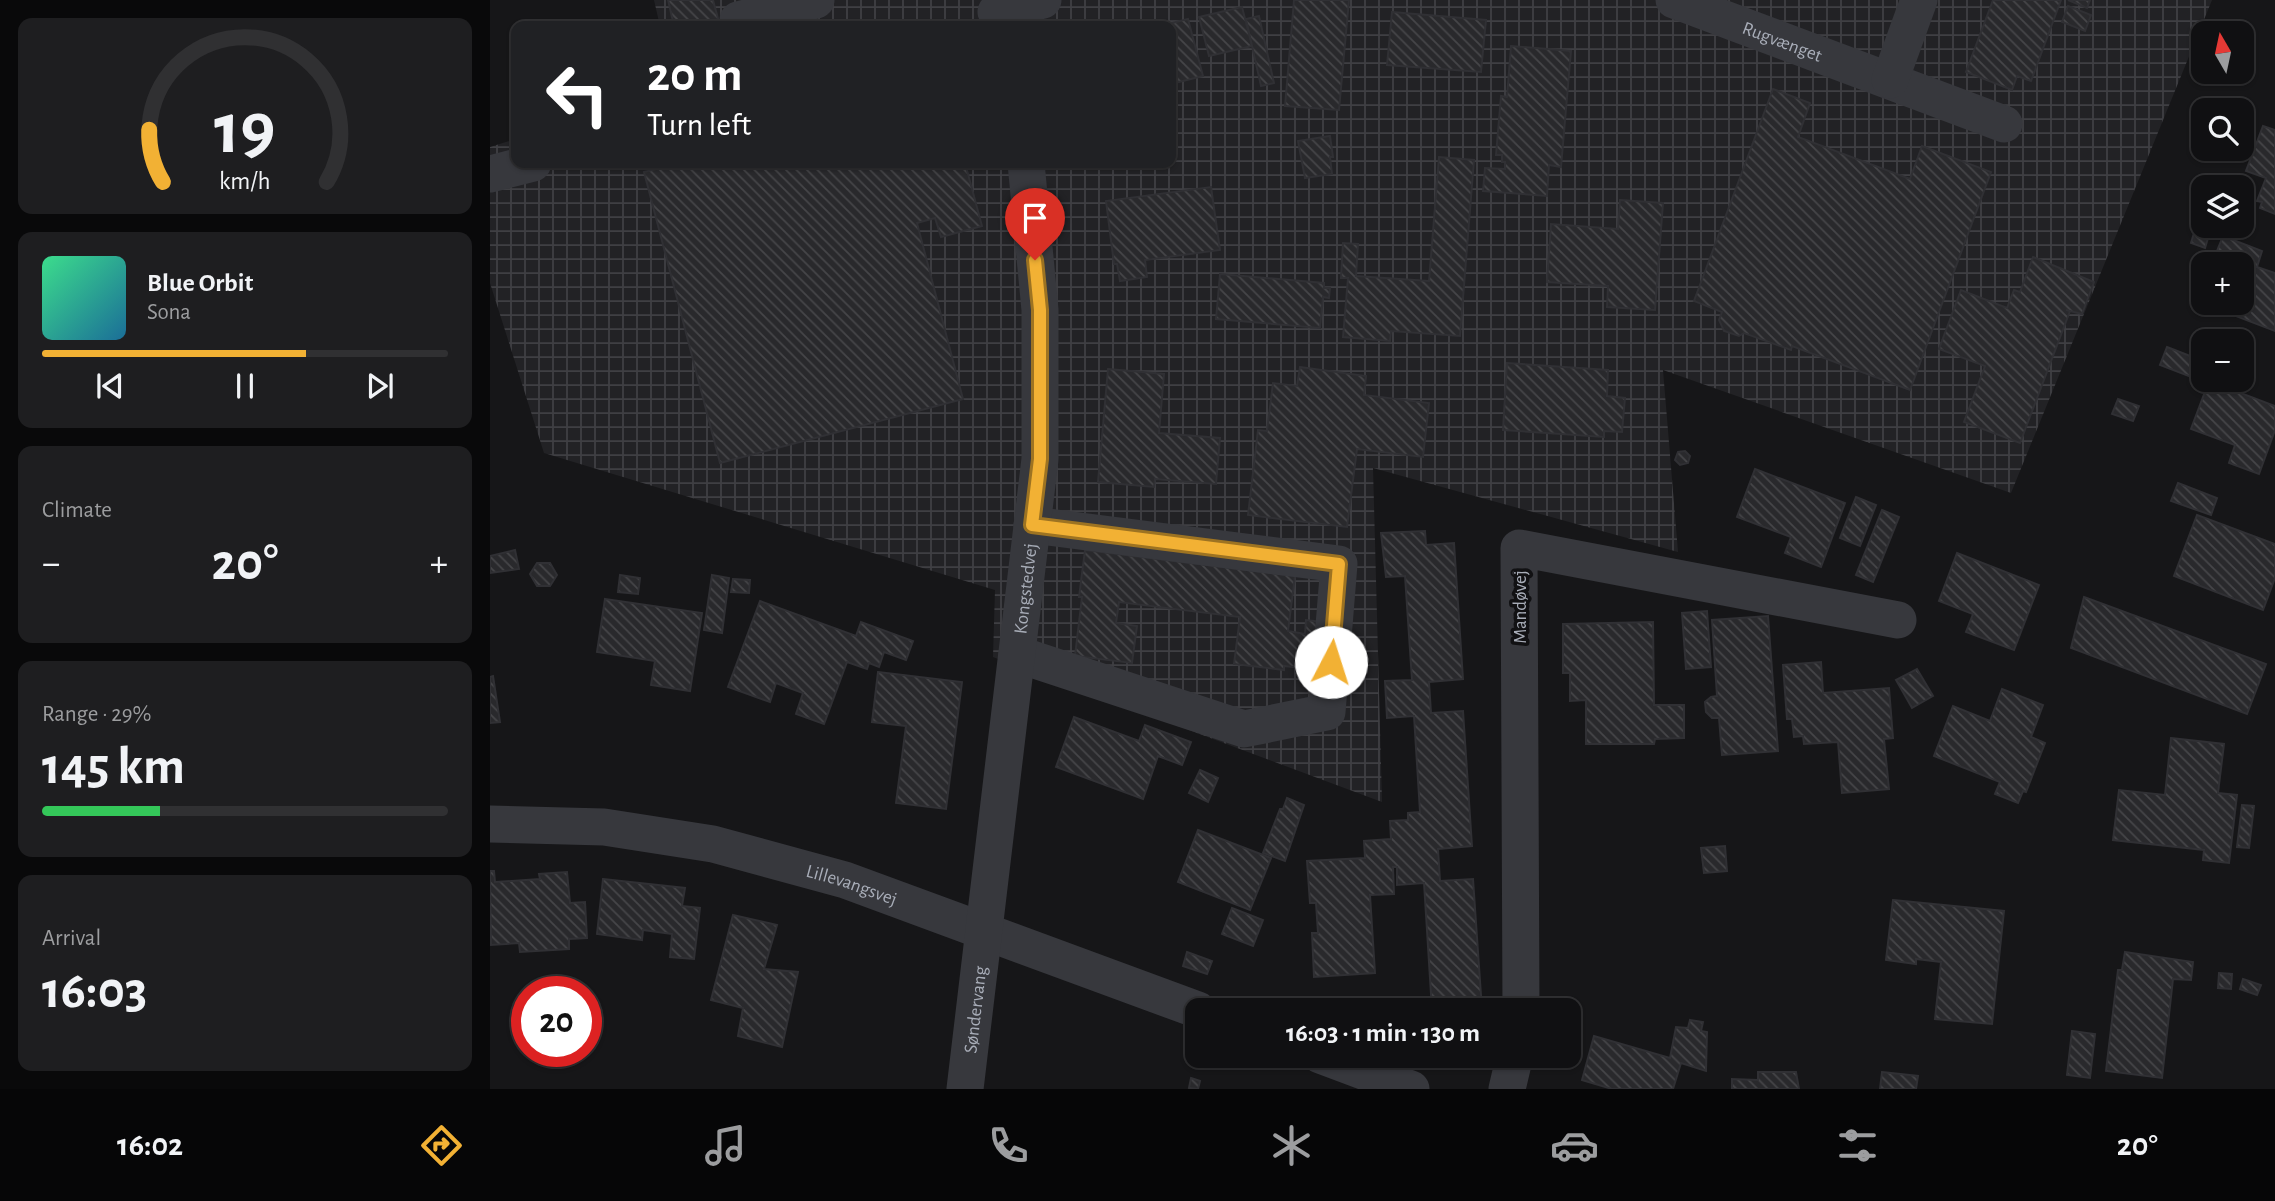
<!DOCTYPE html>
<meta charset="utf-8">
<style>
:root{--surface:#101012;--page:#1e1e20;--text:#f1f3f6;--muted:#9c9d9f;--line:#303032;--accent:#f2b134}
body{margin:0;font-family:"Alegreya Sans",sans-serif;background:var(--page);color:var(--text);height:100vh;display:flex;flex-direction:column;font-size:26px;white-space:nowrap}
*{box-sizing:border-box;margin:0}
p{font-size:23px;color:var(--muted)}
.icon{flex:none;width:38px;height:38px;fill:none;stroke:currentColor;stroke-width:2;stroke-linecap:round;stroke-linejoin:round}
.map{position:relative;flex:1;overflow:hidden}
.sheet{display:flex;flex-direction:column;gap:18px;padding:18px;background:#09090a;width:490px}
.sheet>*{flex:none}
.guide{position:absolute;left:21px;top:21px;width:665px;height:147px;border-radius:14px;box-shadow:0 2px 5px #0004,0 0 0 2px var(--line);background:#202124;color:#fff;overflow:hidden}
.needle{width:46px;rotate:351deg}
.tools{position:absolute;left:1701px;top:21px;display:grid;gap:14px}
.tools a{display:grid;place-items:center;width:63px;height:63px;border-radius:14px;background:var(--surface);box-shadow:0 2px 5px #0004,0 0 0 2px var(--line);font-size:35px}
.speed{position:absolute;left:21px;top:976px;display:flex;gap:14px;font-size:35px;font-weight:700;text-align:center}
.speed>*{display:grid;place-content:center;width:91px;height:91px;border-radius:50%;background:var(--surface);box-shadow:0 2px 5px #0004,0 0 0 2px var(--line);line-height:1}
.speed .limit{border:10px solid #d22;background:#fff;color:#111}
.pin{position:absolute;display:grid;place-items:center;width:60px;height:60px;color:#fff;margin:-72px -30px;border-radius:50% 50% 50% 0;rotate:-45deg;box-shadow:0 0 7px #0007}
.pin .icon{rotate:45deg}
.me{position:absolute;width:77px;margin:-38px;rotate:5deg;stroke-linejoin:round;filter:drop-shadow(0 0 5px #0008)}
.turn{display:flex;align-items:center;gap:24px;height:147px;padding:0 21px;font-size:32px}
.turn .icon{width:91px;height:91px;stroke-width:2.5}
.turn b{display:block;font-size:49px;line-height:60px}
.big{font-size:52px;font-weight:600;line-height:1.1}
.sheet .card{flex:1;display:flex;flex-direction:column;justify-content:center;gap:10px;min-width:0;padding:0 24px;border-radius:14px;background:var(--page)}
.sheet .dial{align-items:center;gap:0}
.dial svg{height:182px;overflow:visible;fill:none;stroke:var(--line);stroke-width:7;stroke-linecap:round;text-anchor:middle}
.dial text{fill:var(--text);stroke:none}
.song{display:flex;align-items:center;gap:21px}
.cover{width:84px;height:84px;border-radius:10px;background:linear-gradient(135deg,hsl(150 70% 55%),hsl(200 70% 35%))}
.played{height:7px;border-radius:4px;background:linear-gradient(90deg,var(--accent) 65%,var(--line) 65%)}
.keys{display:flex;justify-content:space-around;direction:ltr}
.heat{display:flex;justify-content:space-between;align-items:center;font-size:38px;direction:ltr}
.charge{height:10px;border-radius:5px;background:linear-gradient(90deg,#34c759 29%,var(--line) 0)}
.trip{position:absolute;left:695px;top:998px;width:396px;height:70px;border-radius:14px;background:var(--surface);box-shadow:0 2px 5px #0004,0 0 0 2px var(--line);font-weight:600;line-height:70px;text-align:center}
.menu{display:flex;height:112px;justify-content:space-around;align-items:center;background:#060607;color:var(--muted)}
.menu .icon{width:49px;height:49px}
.menu .on{color:var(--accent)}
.menu b{font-size:32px;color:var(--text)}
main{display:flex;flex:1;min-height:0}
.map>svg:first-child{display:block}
.industrial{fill:url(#industrial-grid)}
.building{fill:url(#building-back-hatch);stroke:#303034;stroke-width:2}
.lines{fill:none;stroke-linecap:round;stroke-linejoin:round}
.minor{stroke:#37383d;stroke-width:37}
.route-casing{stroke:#9d7322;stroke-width:18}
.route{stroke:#f2b134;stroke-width:12}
.labels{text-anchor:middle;stroke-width:7;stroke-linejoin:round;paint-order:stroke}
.street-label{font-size:19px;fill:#a8adb8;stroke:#111113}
</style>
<main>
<section class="sheet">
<div class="card dial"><svg viewBox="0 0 100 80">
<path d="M14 69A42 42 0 1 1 86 69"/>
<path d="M14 69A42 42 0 0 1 8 46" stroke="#f2b134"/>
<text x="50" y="56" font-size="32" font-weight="700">19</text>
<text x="50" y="72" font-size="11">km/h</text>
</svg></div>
<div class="card">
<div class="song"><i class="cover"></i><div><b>Blue Orbit</b><p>Sona</p></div></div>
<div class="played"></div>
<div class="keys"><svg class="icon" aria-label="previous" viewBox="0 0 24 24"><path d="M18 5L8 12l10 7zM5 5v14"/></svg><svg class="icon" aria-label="pause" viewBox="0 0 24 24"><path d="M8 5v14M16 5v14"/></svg><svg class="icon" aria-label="next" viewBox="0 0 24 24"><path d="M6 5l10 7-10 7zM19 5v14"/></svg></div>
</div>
<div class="card"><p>Climate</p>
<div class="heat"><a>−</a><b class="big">20°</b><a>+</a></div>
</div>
<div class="card"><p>Range · 29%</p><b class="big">145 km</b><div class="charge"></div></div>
<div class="card"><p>Arrival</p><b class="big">16:03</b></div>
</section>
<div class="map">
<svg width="1785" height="1089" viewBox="0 0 1785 1089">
<defs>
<pattern id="industrial-grid" width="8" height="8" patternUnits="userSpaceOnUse" patternTransform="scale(1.75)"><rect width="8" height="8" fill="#222225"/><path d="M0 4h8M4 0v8" fill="none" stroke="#3f3f43"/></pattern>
<pattern id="building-back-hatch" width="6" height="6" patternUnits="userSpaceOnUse" patternTransform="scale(1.75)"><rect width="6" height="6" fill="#29292c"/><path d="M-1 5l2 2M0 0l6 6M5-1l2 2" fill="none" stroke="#454548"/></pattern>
</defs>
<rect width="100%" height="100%" fill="#161618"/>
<!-- industrial -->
<polygon class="industrial" points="164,0 1722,0 1521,493 1173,370 1188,552 883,468 892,802 503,657 505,590 54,453 0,283 0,147 26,139 26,163 681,163 681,26 170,26"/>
<!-- building -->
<g class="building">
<polygon points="178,0 223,0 230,26 184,26"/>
<polygon points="804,0 859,0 849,110 795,106"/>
<polygon points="1503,0 1571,0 1541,81 1527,76 1522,90 1476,72"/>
<polygon points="1578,0 1600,0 1597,8"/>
<polygon points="1578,6 1601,15 1595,31 1572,22"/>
<polygon points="752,7 762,46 719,56 709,17"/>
<polygon points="902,12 996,20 991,72 897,65"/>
<polygon points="769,16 784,83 771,86 756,19"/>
<polygon points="698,19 713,76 681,84 681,26 670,26"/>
<polygon points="1021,46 1081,51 1071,167 1059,165 1057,196 993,191 995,168 1015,169 1015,162 1012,162 1012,155 1006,155 1011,96 1017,97"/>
<polygon points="1283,89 1320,103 1308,137 1420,179 1432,146 1501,172 1420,390 1302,346 1301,350 1254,333 1249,336 1234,331 1229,320 1232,312 1204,301"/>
<polygon points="1773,126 1785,130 1785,214 1770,208 1772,202 1767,201 1776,178 1756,171"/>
<polygon points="840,136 843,157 840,157 842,174 815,178 808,141"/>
<polygon points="949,157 984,160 970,336 901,331 900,341 853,337 858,278 851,278 853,243 868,244 866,276 939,281"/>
<polygon points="190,163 475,163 492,226 451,237 445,218 427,223 473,399 230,463 154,172"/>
<polygon points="721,187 730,250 655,260 657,277 630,281 627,264 624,264 616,201"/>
<polygon points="1130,200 1173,203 1165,310 1117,307 1118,286 1057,282 1061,224 1128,229"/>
<polygon points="1704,233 1718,238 1715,248 1701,243"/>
<polygon points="1733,236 1772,251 1767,267 1785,273 1785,331 1730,310 1732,303 1752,303 1752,264 1725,256"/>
<polygon points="1543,257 1604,282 1592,314 1576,310 1580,311 1530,443 1474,422 1495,366 1449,349 1471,290 1517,308 1524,290 1530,292"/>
<polygon points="730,274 834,283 834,288 840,288 839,298 833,297 830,328 726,319"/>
<polygon points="1677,347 1713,361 1712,381 1670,365"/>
<polygon points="1017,363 1118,370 1117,396 1135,398 1132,432 1114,431 1114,437 1013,430"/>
<polygon points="810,367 876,376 874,395 939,403 933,457 867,449 857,527 758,515 768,430 777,431 783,383 807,386"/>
<polygon points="618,369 674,374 669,433 730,438 726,484 665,479 664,487 608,482"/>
<polygon points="1719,381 1785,406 1785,430 1769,474 1739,463 1745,445 1701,429"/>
<polygon points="1628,399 1649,406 1643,421 1622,414"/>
<polygon points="1195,451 1200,456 1198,463 1190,465 1185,460 1188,452"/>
<polygon points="1265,469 1355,503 1331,567 1295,553 1301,537 1247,517"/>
<polygon points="1688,483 1727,498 1721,515 1681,501"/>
<polygon points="1366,497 1386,505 1370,546 1350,538"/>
<polygon points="1392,510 1409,517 1383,582 1366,575"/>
<polygon points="1707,515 1785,544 1785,578 1773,610 1684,576"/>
<polygon points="935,531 936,545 964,543 973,679 939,682 941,713 973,711 982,846 948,849 950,881 983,879 992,1010 942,1010 934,883 907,885 907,867 903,867 904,894 880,895 885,973 824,977 822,933 828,933 826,903 820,903 817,861 875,858 874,841 901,839 900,821 918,820 918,813 930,812 924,716 897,718 895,681 922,680 915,576 896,577 891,533"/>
<polygon points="25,550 29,569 0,573 0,556"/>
<polygon points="595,550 805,576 798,631 815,634 816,620 833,622 827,670 794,666 794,670 744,664 750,617 629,602 626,623 647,626 642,663 585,656 592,597 589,597"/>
<polygon points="1467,553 1549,585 1524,650 1476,632 1483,614 1449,601"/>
<polygon points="47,563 60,563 67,575 60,586 47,586 40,574"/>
<polygon points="130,575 150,578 148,594 128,592"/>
<polygon points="222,575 239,578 232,633 214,630"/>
<polygon points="243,579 260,580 259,593 241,592"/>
<polygon points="1594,597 1776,664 1757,714 1581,648"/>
<polygon points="115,599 212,613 200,691 161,685 165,661 107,652"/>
<polygon points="270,601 366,636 371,622 423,641 416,660 394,652 389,667 379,663 377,669 357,662 334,724 306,714 313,693 286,683 280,702 238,687"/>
<polygon points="1217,611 1221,667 1196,669 1192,613"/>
<polygon points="1278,616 1288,751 1232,755 1229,718 1222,718 1216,712 1215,702 1221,697 1227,696 1222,620"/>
<polygon points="1163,622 1164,705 1194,705 1194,738 1165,739 1164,744 1096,744 1096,700 1080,701 1080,673 1073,673 1073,624"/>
<polygon points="1331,662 1333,693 1399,688 1403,738 1394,739 1399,789 1352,793 1348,742 1314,744 1313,736 1304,737 1302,719 1297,719 1293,665"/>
<polygon points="1427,669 1443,696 1422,708 1406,680"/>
<polygon points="388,672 472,682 456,809 406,803 416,726 382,722"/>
<polygon points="3,676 10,722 0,723 0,677"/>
<polygon points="1512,689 1553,705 1541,737 1555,743 1536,792 1533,791 1528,803 1505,794 1510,782 1444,756 1463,706 1500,721"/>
<polygon points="584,717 649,741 655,725 701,742 692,765 668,756 653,799 566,767"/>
<polygon points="1681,738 1734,744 1728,793 1747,795 1739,863 1713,860 1714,850 1623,840 1629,790 1675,795"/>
<polygon points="710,770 728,778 718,802 699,793"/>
<polygon points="797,798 814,805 795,861 773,853 790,809 793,809"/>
<polygon points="1752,805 1764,806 1759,848 1747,847"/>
<polygon points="708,830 781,858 760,910 688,882"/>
<polygon points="1235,846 1237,871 1214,873 1211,848"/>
<polygon points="0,871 4,871 5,882 50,879 49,874 77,872 80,903 95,902 97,938 79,939 79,949 30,952 29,943 1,945"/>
<polygon points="113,879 195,888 192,906 210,908 204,959 180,957 182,934 153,930 152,940 107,934"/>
<polygon points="1403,900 1514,911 1502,1024 1445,1019 1451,962 1426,959 1426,964 1396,960"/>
<polygon points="742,908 773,920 763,946 732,934"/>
<polygon points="243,915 287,925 274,969 308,972 292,1047 248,1036 253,1008 221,1000"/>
<polygon points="697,952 722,961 717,974 693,966"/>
<polygon points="1635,952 1703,962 1701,980 1683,979 1672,1078 1616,1071 1628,970 1632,970"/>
<polygon points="1729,973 1742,974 1741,989 1728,988"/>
<polygon points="1753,979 1771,985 1767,995 1750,989"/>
<polygon points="82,992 100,992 100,1012 96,1012 96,992"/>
<polygon points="1200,1020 1213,1022 1211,1031 1217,1032 1216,1071 1191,1063 1183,1089 1122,1089 1092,1080 1104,1036 1180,1058 1186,1027 1198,1028"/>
<polygon points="1582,1031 1605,1034 1600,1078 1577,1075"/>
<polygon points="1268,1072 1306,1072 1309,1089 1242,1089 1242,1079 1268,1080"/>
<polygon points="1392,1072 1428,1076 1426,1089 1390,1089"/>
<polygon points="701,1078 710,1081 708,1089 699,1088"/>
</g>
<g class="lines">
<!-- minor -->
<g class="minor">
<path id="s1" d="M1184,0l330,124"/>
<polyline points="506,12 553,0"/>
<polyline points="248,20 326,0"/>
<polyline points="1400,80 1429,0"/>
<polyline points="0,174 43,163"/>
<polyline points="527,654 754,729 837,712 849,564 542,525"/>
<path id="s2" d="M0,824l114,3 109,17 132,36 353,130"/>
<polyline points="1031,1010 1029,548 1408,620"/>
<polyline points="830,1055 921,1089"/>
<path id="s3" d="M475,1089l75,-630v-149l-14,-147"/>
<polyline points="1017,1089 1025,1055"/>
</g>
</g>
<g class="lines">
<!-- route casing -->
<g class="route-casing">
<polyline id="route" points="545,260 550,310 550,459 542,525 849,564 841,662"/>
</g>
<!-- route -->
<use href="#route" class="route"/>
</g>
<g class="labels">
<!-- street labels -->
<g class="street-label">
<text dy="7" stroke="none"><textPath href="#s1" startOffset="116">Rugvænget</textPath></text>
<text dy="7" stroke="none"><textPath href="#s3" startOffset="504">Kongstedvej</textPath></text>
<text transform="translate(1029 607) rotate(-90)" y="7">Mandøvej</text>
<text dy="7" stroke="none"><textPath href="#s2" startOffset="369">Lillevangsvej</textPath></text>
<text dy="7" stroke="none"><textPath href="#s3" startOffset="80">Søndervang</textPath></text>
</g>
</g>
</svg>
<div class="tools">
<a><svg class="needle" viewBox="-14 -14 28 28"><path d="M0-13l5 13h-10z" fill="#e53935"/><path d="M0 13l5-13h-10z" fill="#9c9d9f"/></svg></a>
<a><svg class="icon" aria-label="search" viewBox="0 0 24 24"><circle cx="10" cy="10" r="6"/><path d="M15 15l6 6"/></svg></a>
<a><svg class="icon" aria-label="layers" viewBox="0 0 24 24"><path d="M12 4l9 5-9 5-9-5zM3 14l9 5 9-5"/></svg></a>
<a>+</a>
<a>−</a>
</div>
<div class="speed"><div class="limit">20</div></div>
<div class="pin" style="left:545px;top:260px;background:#d93025"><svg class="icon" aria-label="arrive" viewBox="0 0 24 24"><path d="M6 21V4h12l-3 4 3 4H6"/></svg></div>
<svg class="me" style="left:841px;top:662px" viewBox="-20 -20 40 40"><circle r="19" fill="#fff"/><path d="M0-13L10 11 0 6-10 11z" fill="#f2b134"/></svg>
<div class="trip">16:03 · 1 min · 130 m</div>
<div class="guide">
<div class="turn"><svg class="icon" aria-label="left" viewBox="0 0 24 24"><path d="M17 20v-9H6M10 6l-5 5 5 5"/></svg><div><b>20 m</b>Turn left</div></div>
</div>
</div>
</main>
<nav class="menu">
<b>16:02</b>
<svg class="icon on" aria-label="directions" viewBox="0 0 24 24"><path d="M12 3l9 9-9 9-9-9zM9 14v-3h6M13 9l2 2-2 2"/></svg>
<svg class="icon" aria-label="music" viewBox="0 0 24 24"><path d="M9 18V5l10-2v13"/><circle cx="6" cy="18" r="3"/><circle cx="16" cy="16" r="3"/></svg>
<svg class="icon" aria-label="phone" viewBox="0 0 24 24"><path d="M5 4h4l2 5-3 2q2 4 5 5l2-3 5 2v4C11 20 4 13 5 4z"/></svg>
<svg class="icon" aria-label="climate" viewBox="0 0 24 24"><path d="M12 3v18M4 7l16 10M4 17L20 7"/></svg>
<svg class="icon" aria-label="car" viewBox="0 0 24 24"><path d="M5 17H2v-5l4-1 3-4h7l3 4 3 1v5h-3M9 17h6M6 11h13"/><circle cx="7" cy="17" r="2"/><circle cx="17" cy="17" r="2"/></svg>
<svg class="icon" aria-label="filters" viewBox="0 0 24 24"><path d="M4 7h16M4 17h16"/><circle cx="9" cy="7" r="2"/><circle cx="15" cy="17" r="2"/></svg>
<b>20°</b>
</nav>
